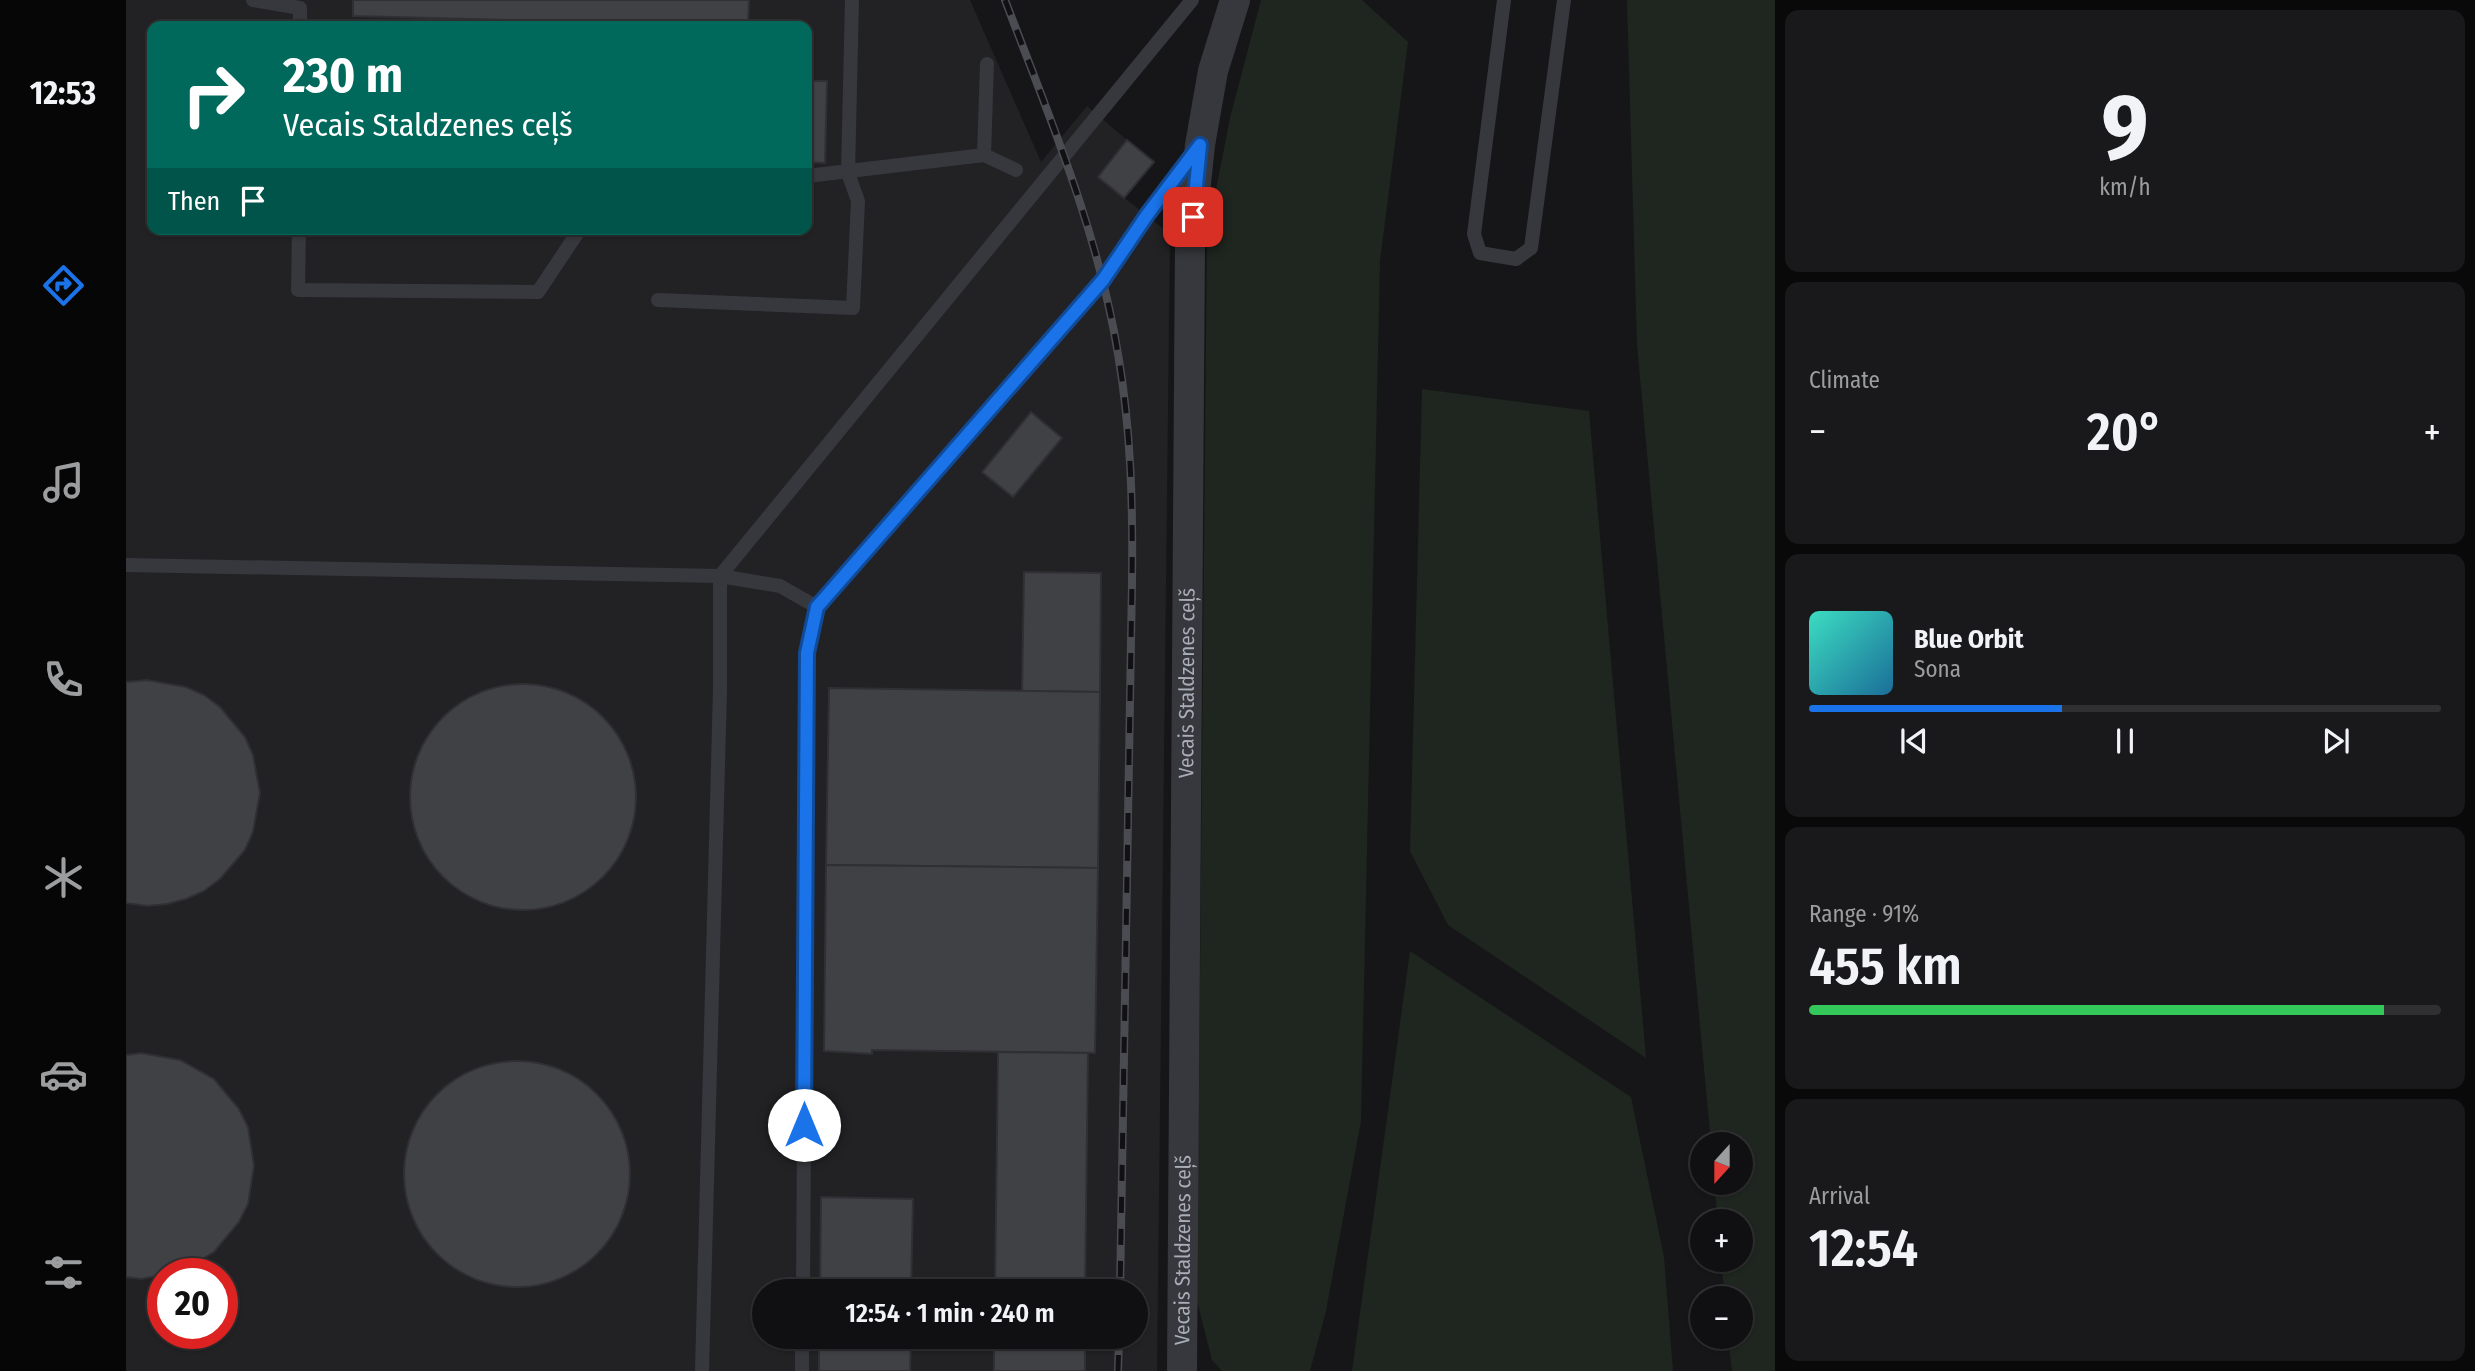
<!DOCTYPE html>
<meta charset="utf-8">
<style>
:root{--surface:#101012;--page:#19191b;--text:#f1f3f6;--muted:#9c9d9f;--line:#303032;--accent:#1a73e8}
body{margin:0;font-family:"Fira Sans Condensed",sans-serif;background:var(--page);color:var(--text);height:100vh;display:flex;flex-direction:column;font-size:26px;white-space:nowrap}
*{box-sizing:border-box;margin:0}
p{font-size:23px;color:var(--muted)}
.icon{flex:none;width:38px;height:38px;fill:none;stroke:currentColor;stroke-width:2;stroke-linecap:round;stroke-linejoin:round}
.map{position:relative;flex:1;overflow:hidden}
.sheet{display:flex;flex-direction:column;gap:10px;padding:10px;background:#09090a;width:700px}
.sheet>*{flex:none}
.top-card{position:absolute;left:21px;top:21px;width:665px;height:214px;border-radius:14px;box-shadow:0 2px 5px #0004,0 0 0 2px var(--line);background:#00695c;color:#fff;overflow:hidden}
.needle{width:46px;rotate:201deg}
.controls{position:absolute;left:1564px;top:1132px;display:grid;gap:14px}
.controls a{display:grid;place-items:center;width:63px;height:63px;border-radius:50%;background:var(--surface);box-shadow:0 2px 5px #0004,0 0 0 2px var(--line);font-size:35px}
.speed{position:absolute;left:21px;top:1258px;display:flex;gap:14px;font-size:35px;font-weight:700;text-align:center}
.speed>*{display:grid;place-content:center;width:91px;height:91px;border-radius:50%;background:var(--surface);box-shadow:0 2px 5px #0004,0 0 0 2px var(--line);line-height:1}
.speed .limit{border:10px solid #d22;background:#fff;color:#111}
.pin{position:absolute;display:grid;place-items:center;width:60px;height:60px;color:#fff;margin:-30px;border-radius:14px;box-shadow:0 4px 10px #0006}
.me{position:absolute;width:77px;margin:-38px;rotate:0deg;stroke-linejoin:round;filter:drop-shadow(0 0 5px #0008)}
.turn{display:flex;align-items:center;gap:24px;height:147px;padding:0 21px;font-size:32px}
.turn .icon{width:91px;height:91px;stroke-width:2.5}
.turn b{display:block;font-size:49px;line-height:60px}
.then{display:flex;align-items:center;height:66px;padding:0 21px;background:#0003;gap:14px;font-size:26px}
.big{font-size:52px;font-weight:600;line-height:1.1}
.sheet .widget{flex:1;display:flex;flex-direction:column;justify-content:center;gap:10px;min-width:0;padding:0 24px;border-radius:14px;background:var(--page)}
.sheet .dial{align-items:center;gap:0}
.dial b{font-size:91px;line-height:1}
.song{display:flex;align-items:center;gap:21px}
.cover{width:84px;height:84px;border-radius:10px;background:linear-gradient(135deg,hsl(170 70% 55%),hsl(200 70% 35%))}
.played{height:7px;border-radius:4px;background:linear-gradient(90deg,var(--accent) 40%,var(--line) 40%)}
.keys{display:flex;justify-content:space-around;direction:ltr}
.heat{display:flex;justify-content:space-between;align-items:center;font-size:38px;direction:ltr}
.charge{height:10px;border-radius:5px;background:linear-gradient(90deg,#34c759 91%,var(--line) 0)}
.trip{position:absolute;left:626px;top:1279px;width:396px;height:70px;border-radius:35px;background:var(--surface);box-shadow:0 2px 5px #0004,0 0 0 2px var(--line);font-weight:600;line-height:70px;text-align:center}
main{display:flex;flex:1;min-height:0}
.tabs{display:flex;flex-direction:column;width:126px;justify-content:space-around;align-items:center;background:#060607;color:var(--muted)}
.tabs .icon{width:49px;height:49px}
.tabs .on{color:var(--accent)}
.tabs b{font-size:32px;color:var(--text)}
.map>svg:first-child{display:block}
.built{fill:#222225;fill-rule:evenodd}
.green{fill:#1e261f}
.building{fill:#404145;stroke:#303034;stroke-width:2}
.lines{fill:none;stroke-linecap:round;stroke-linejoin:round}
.lane{stroke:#37383d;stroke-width:14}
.street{stroke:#37383d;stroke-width:30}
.rail-casing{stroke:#4a4c52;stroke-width:8}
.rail{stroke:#111113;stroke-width:5;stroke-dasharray:16;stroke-linecap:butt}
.route-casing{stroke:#114b97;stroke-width:18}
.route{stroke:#1a73e8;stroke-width:12}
.labels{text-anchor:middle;stroke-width:7;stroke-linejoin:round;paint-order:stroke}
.street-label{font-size:21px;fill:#a8adb8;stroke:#111113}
</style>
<main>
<nav class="tabs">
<b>12:53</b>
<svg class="icon on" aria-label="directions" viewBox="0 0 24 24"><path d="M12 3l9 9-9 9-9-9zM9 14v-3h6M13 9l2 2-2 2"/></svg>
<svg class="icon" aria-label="music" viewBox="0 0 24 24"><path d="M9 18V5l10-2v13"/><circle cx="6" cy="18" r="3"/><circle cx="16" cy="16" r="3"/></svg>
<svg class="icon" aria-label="phone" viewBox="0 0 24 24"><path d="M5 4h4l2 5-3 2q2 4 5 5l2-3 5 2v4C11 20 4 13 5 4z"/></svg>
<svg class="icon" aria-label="climate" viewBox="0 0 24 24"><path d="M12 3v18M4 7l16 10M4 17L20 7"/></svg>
<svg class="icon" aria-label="car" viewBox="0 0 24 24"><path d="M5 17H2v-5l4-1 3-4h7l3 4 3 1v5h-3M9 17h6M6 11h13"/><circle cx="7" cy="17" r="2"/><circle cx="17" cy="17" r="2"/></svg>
<svg class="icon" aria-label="filters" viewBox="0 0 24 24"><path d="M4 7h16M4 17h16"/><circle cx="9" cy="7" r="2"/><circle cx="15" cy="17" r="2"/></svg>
</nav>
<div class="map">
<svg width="1649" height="1371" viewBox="0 0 1649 1371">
<rect width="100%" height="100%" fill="#161618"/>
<!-- built -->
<path class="built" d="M0,0h844l71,162 46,-56 40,34 -29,37 72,57 -13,1137h-1031zM26,26h655v203h-655zM37,1274h59v60h-59zM639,1292h371v45h-371z"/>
<!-- green -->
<g class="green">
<polygon points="1135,0 1236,0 1282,42 1254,261 1235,1121 1200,1311 1184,1371 1096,1371 1086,1360 1071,1301 1081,236 1104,118"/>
<polygon points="1501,0 1649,0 1649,1371 1606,1371 1602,1337 1615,1337 1615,1298 1599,1298 1595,1260 1615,1260 1615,1222 1592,1221 1588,1183 1615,1183 1615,1144 1585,1144 1511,345"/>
<polygon points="1296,389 1463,411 1520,1058 1322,925 1284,851"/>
<polygon points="1284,951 1505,1097 1538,1257 1547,1371 1226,1371"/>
</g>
<!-- building -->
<g class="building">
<polygon points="227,0 623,0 622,26 227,16"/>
<polygon points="681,81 701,81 699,163 681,162"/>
<polygon points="1001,140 1028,162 998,198 972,177"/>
<polygon points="905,412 936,438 887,497 856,472"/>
<polygon points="898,572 975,573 974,692 896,691"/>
<polygon points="21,680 60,687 78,695 94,707 119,737 127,755 134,793 127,832 119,850 94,879 78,891 60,899 41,904 21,906 0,903 0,682"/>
<circle cx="397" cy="797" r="113"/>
<polygon points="703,688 974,692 972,868 700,865"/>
<polygon points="700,865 972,868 969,1053 746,1050 746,1054 698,1051"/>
<polygon points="872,1052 962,1053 959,1292 869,1292"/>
<polygon points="15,1053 54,1060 88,1079 113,1109 122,1127 128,1166 122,1204 113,1222 88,1252 54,1272 15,1279 0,1277 0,1055"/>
<circle cx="391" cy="1174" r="113"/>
<polygon points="695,1197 787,1199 785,1292 694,1292"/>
<polygon points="693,1337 785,1337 784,1371 693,1371"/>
<rect x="868" y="1337" width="91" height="34"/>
</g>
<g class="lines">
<!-- lane -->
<g class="lane">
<polyline points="127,0 174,8 174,26"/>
<polyline points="1378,0 1348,234 1354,253 1390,259 1405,248 1438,0"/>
<polyline points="858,155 861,64"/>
<polyline points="681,176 858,155 890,170"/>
<polyline points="173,229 172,290 412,292 454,229"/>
<polyline points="532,300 727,308 732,201 722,173 726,0"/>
<polyline points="0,565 594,576 1066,0"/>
<polyline points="677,1292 681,653 691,607 977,280 1021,215 1068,153"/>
<polyline points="576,1371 594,689 594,576 654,586 691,607"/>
<polyline points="676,1371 676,1337"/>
</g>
<!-- street -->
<path class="street" id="s1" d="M1056,1371l8,-1130 10,-96 13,-74 22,-71"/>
<!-- rail casing -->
<g class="rail-casing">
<g id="rail">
<path d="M879,0c44,116 93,231 113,354 13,75 15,151 14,228l-12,710"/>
<polyline points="992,1371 993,1337"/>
</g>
</g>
<!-- rail -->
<use href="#rail" class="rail"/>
</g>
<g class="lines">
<!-- route casing -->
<g class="route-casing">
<polyline id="route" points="678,1125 681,653 691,607 977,280 1021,215 1074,145 1067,217"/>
</g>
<!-- route -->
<use href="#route" class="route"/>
</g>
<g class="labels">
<!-- street labels -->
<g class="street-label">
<text dy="7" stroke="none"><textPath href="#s1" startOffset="688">Vecais Staldzenes ceļš</textPath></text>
<text dy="7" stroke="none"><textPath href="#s1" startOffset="121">Vecais Staldzenes ceļš</textPath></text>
</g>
</g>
</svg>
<div class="controls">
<a><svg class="needle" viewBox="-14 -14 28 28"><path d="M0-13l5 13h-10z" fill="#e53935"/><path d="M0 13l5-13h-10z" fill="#9c9d9f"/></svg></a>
<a>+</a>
<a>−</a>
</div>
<div class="speed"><div class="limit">20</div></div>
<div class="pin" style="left:1067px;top:217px;background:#d93025"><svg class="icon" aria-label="arrive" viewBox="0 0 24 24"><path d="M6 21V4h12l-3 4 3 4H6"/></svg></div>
<svg class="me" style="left:678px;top:1125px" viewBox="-20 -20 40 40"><circle r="19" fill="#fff"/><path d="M0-13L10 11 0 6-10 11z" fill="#1a73e8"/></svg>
<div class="trip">12:54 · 1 min · 240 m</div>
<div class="top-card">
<div class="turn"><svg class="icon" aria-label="right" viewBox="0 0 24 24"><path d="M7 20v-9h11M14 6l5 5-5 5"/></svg><div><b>230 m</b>Vecais Staldzenes ceļš</div></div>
<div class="then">Then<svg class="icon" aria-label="arrive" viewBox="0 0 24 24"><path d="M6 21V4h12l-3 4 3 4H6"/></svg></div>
</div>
</div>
<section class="sheet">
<div class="widget dial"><b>9</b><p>km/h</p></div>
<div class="widget"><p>Climate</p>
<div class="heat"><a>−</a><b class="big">20°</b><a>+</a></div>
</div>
<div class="widget">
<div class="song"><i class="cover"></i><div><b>Blue Orbit</b><p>Sona</p></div></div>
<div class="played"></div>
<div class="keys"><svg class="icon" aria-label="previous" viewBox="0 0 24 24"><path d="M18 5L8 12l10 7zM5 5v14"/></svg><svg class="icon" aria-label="pause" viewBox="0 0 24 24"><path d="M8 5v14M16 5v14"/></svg><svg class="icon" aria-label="next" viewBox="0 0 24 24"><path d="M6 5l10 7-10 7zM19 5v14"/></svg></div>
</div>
<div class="widget"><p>Range · 91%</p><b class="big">455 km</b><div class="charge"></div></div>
<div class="widget"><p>Arrival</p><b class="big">12:54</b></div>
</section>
</main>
